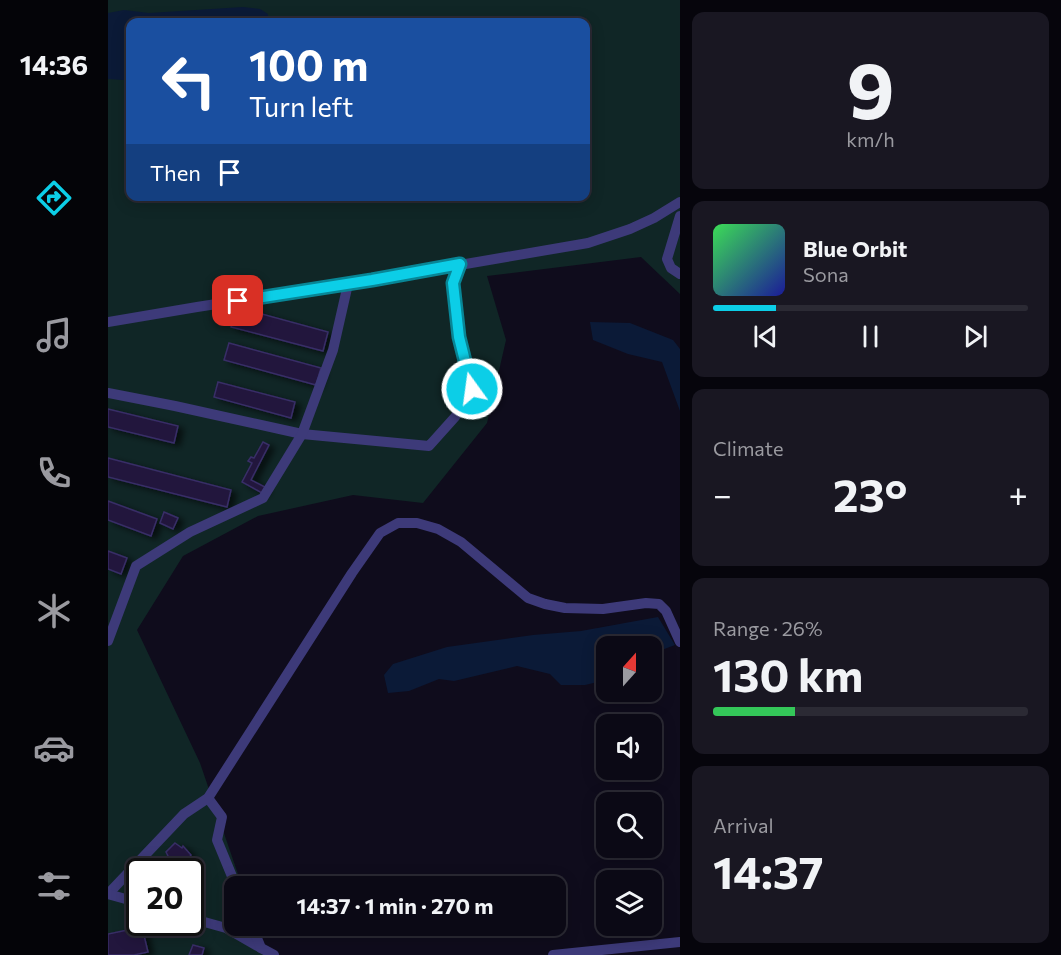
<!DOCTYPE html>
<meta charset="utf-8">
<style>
:root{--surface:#0b0915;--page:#191722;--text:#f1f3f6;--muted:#9a9aa0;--line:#2b2a34;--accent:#0ccee7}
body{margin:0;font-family:Commissioner,sans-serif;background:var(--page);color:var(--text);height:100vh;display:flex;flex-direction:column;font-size:22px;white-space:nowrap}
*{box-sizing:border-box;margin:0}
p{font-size:20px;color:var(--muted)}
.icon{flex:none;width:33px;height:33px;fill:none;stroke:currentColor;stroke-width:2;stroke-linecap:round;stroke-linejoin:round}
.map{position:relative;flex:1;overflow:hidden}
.side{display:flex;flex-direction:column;gap:12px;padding:12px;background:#06050c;width:381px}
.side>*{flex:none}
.hud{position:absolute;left:18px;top:18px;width:464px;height:183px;border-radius:12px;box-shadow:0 3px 15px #0003,0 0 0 2px var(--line);background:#1a4fa0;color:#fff;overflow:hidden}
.needle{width:39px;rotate:21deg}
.tools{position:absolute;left:488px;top:636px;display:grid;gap:12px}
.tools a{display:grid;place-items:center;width:66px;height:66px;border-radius:12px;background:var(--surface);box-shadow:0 3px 15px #0003,0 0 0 2px var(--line);font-size:30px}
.speed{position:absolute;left:18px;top:858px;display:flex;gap:12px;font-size:30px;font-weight:700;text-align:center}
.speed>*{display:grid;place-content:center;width:78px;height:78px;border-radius:50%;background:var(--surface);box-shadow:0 3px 15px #0003,0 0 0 2px var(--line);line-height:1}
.speed .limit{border:3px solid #111;border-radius:9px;background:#fff;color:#111}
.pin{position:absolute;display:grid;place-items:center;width:51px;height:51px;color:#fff;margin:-26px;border-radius:12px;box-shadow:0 3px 9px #0006}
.me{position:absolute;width:66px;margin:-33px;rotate:346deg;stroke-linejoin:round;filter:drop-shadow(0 0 4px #0008)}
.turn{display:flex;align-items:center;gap:21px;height:126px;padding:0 24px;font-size:27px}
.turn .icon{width:78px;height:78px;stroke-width:2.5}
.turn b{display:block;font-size:42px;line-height:51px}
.then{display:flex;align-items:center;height:57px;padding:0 24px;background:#0003;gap:12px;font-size:22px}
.big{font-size:45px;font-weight:700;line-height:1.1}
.side .card{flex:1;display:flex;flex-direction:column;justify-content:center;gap:9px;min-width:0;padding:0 21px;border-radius:12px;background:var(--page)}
.side .dial{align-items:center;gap:0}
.dial b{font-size:78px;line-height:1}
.song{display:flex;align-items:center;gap:18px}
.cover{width:72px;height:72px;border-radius:9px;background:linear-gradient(135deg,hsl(130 70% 55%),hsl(240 70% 35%))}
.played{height:6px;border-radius:3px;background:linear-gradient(90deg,var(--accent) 20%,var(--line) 20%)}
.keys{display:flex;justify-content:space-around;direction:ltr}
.heat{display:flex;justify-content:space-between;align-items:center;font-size:33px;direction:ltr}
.charge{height:9px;border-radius:4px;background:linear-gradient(90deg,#34c759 26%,var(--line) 0)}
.trip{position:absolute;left:116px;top:876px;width:342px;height:60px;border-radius:12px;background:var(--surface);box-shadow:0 3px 15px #0003,0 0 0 2px var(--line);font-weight:700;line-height:60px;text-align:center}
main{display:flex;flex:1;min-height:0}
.menu{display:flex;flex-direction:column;width:108px;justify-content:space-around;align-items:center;background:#040408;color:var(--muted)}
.menu .icon{width:42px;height:42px}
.menu .active{color:var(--accent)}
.menu b{font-size:27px;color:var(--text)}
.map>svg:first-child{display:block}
.green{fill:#102626;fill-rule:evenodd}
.water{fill:#0b1a37}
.building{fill:#21193c;stroke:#392d67;stroke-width:1.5;filter:url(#shadow)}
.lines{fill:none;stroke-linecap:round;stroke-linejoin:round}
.minor{stroke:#3d3a79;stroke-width:10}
.route-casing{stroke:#088696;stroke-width:15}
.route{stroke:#0ccee7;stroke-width:10}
</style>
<main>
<nav class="menu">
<b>14:36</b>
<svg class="icon active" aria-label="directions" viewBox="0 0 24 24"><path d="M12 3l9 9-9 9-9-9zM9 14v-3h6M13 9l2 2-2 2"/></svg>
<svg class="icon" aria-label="music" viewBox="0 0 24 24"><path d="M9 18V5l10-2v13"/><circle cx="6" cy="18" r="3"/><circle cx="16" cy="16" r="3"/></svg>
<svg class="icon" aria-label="phone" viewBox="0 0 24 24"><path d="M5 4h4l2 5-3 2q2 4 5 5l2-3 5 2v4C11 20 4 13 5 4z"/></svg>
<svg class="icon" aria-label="climate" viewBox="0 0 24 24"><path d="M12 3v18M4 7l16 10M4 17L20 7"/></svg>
<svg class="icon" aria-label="car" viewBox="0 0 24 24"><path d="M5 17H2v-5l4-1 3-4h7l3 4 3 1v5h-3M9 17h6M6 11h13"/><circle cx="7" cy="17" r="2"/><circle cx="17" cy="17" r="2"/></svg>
<svg class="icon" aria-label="filters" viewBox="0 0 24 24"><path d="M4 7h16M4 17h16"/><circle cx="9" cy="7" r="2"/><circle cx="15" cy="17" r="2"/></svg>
</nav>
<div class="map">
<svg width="572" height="955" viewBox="0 0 572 955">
<defs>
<filter id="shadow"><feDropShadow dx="5.5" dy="3" stdDeviation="3" flood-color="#0009"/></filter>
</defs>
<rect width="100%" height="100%" fill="#0f0c1c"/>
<!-- green -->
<path class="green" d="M0,0h572v294l-39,-37 -154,19 19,64 -19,83 -64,80 -70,-8 -95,21 -75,40 -46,74 63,133 42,123h-8v40h21l10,29h-157zM22,22h455v174h-455zM32,872h50v50h-50z"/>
<!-- water -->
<g class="water">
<polygon points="135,7 152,9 160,14 160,22 22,22 22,79 15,80 0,79 0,13 16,10 41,13"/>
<polygon points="482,322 522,323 565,340 572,349 572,411 554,362 520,354 485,340"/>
<polygon points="550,617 567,645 543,654 543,646 498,646 498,680 477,685 453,685 442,674 409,666 346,681 331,679 301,691 280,693 276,675 285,664 339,647 425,635 473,631"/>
</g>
<!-- building -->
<g class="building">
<polygon points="128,307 220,332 215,351 123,327"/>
<polygon points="121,343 213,368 208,385 116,360"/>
<polygon points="110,382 187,402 183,418 106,397"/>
<polygon points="0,409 70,426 66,443 0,427"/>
<polygon points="155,442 161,445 143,480 157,487 154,493 134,482 144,463 140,461 143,457 146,458"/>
<polygon points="0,458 123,490 119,507 0,477"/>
<polygon points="0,501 49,519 43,536 0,520"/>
<polygon points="56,512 70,518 65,529 52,523"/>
<polygon points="0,551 19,558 13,574 0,569"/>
<polygon points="67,843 74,848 75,846 83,855 74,868 77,872 42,872 38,867 41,863 47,858 52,862 60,856 58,852"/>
<polygon points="34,927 40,952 26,955 0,955 0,934"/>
<polygon points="85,945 96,948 94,955 81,955"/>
</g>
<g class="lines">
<!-- minor -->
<g class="minor">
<polyline points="572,216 559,259 563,268 572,274"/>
<polyline points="0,322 89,307 264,280 480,243 522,229 546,218 572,202"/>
<polyline points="0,393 67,406 194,434 321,446 347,417 364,389 351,337 345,283 352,264"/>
<polyline points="0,641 28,566 82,532 155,498 194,434 225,350 240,284"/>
<polyline points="100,798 114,817 109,840 128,886"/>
<polyline points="0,894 76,814 100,798 244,573 272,533 290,523 309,523 330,529 353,542 420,598 437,604 457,608 495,609 538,603 551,604 558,611 572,642"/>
<polyline points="0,894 32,903"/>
<polyline points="82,918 118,928 153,948"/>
<polyline points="144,926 153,948 166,955"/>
<polyline points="445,955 572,942"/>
</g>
</g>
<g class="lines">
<!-- route casing -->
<g class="route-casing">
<polyline id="route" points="130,301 264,280 352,264 345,283 351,337 364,389"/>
</g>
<!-- route -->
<use href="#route" class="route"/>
</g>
</svg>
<div class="tools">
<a><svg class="needle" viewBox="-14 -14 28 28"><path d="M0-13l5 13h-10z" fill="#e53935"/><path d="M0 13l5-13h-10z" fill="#9a9aa0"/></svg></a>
<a><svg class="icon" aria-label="sound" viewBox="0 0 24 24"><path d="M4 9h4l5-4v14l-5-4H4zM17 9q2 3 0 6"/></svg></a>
<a><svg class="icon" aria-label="search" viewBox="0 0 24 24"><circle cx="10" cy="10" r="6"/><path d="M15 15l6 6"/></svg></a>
<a><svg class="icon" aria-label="layers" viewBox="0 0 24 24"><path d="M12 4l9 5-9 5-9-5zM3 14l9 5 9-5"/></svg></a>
</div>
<div class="speed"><div class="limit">20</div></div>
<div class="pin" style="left:130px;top:301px;background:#d93025"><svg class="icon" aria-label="arrive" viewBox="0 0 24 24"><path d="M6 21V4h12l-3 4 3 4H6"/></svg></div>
<svg class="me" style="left:364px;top:389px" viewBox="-20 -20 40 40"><circle r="17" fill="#0ccee7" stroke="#fff" stroke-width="3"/><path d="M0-11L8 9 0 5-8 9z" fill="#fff"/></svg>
<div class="trip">14:37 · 1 min · 270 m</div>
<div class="hud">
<div class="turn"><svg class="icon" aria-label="left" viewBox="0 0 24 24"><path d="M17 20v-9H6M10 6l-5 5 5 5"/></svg><div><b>100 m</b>Turn left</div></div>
<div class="then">Then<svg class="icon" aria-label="arrive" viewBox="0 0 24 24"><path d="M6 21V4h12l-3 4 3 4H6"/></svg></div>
</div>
</div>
<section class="side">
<div class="card dial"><b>9</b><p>km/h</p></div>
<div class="card">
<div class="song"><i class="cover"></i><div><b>Blue Orbit</b><p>Sona</p></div></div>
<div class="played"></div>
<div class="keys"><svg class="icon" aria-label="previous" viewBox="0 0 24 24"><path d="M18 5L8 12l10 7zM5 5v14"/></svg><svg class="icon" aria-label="pause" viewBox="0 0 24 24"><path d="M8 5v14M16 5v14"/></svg><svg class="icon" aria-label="next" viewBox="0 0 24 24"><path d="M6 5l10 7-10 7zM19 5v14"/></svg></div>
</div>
<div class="card"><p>Climate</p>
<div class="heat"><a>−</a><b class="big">23°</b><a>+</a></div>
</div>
<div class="card"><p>Range · 26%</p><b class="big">130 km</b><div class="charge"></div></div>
<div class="card"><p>Arrival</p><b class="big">14:37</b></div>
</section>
</main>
